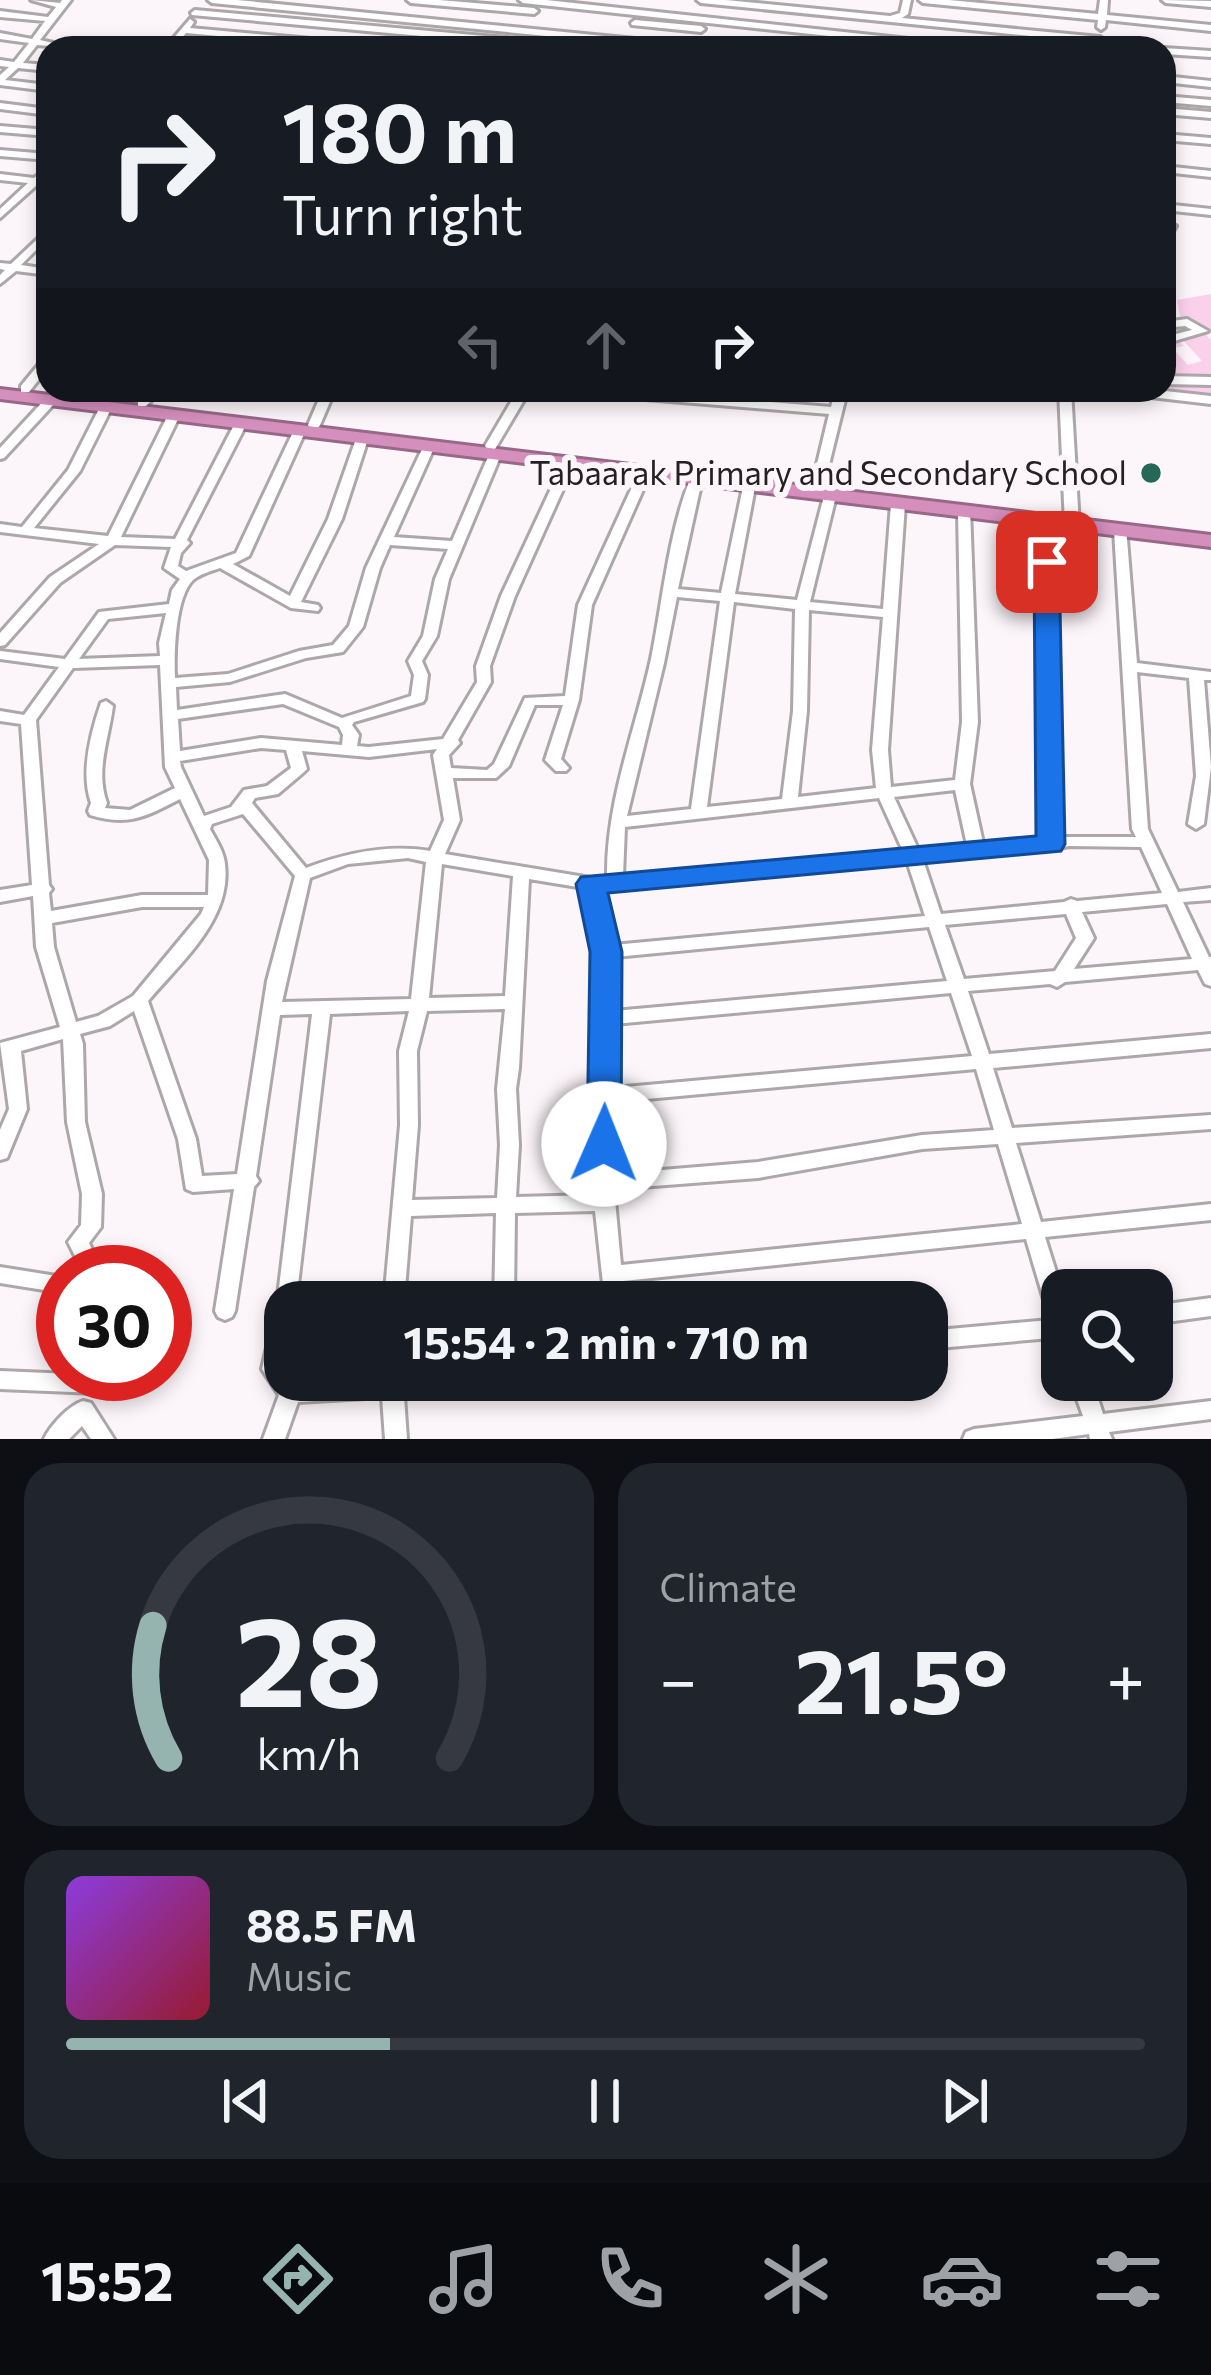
<!DOCTYPE html>
<meta charset="utf-8">
<style>
:root{--surface:#171b24;--page:#20242c;--text:#f1f3f6;--muted:#9ea1a6;--line:#363941;--accent:#95b4af}
body{margin:0;font-family:Commissioner,sans-serif;background:var(--page);color:var(--text);height:100vh;display:flex;flex-direction:column;font-size:45px;white-space:nowrap}
*{box-sizing:border-box;margin:0}
p{font-size:39px;color:var(--muted)}
.icon{flex:none;width:66px;height:66px;fill:none;stroke:currentColor;stroke-width:2;stroke-linecap:round;stroke-linejoin:round}
.map{position:relative;height:1439px;overflow:hidden}
.panel{display:flex;flex-direction:column;gap:24px;padding:24px;background:#0d0f14;flex:1}
.panel>*{flex:none}
.guide{position:absolute;left:36px;top:36px;width:1140px;height:366px;border-radius:36px;box-shadow:0 6px 18px #0003;background:#171b24;color:var(--text);overflow:hidden}
.fabs{position:absolute;left:1041px;top:1269px;display:grid;gap:24px}
.fabs a{display:grid;place-items:center;width:132px;height:132px;border-radius:24px;background:var(--surface);box-shadow:0 6px 18px #0003;font-size:60px}
.speed{position:absolute;left:36px;top:1245px;display:flex;gap:24px;font-size:60px;font-weight:700;text-align:center}
.speed>*{display:grid;place-content:center;width:156px;height:156px;border-radius:50%;background:var(--surface);box-shadow:0 6px 18px #0003;line-height:1}
.speed .limit{border:18px solid #d22;background:#fff;color:#111}
.pin{position:absolute;display:grid;place-items:center;width:102px;height:102px;color:#fff;margin:-51px;border-radius:24px;box-shadow:0 6px 18px #0006}
.me{position:absolute;width:132px;margin:-66px;rotate:1deg;stroke-linejoin:round;filter:drop-shadow(0 0 9px #0008)}
.turn{display:flex;align-items:center;gap:42px;height:252px;padding:0 48px;font-size:54px}
.turn .icon{width:156px;height:156px;stroke-width:2.5}
.turn b{display:block;font-size:84px;line-height:102px}
.lanes{display:flex;align-items:center;height:114px;padding:0 48px;background:#0003;justify-content:center;gap:60px;direction:ltr}
.lanes .off{opacity:.35}
.big{font-size:90px;font-weight:700;line-height:1.1}
.panel .card{flex:1;display:flex;flex-direction:column;justify-content:center;gap:18px;min-width:0;padding:0 42px;border-radius:36px;background:var(--page)}
.panel .dial{align-items:center;gap:0}
.dial svg{height:312px;overflow:visible;fill:none;stroke:var(--line);stroke-width:7;stroke-linecap:round;text-anchor:middle}
.dial text{fill:var(--text);stroke:none}
.song{display:flex;align-items:center;gap:36px}
.cover{width:144px;height:144px;border-radius:18px;background:linear-gradient(135deg,hsl(270 70% 55%),hsl(350 70% 35%))}
.played{height:12px;border-radius:6px;background:linear-gradient(90deg,var(--accent) 30%,var(--line) 30%)}
.keys{display:flex;justify-content:space-around;direction:ltr}
.heat{display:flex;justify-content:space-between;align-items:center;font-size:66px;direction:ltr}
.panel .tiles{flex:1;display:grid;gap:24px;grid-template-columns:1fr 1fr}
.card:last-child{grid-column:span 2}
.trip{position:absolute;left:264px;top:1281px;width:684px;height:120px;border-radius:36px;background:var(--surface);box-shadow:0 6px 18px #0003;font-weight:700;line-height:120px;text-align:center}
.tab-bar{display:flex;height:192px;justify-content:space-around;align-items:center;background:#090b0e;color:var(--muted)}
.tab-bar .icon{width:84px;height:84px}
.tab-bar .current{color:var(--accent)}
.tab-bar b{font-size:54px;color:var(--text)}
.map>svg:first-child{display:block}
.green{fill:#fbd0eb}
.lines{fill:none;stroke-linecap:round;stroke-linejoin:round}
.minor-casing{stroke:#ada7aa;stroke-width:6}
.highway-casing{stroke:#976887;stroke-width:6}
.minor{fill:#fff;fill-rule:evenodd}
.highway{fill:#d58fbd;fill-rule:evenodd}
.route{fill:#1a73e8;stroke:#114b97;stroke-width:3}
.poi-dot{fill:#256858;stroke:#fcf5f9;stroke-width:4.5}
.labels{text-anchor:middle;stroke-width:12;stroke-linejoin:round;paint-order:stroke}
.poi-label{font-size:33px;fill:#232122;stroke:#fcf5f9;text-anchor:end}
</style>
<div class="map">
<svg width="1211" height="1439" viewBox="0 0 1211 1439">
<rect width="100%" height="100%" fill="#fcf5f9"/>
<!-- green -->
<polygon class="green" points="1211,294 1211,333 1206,335 1211,340 1211,399 1142,390 1164,390 1164,372 1177,368 1164,353 1175,351 1188,365 1202,361 1181,338 1177,339 1184,346 1164,350 1168,337 1164,326 1181,322 1177,300"/>
<g class="lines">
<!-- minor casing -->
<g class="minor-casing">
<g id="minor">
<polygon points="31,0 60,3 62,0 71,0 40,40 75,48 37,45 23,63 48,65 48,71 18,68 5,80 48,85 48,91 0,85 0,75 9,67 0,66 0,60 14,62 29,43 0,39 0,33 32,39 45,21 0,17 0,11 48,17 56,7"/>
<polygon points="208,0 237,0 696,45 700,48 669,48 212,3"/>
<polygon points="407,0 439,0 534,8 538,11 534,14 411,3"/>
<polygon points="519,0 546,0 965,45 969,48 941,48 523,3"/>
<polygon points="697,0 726,0 890,16 900,13 903,0 911,0 908,14 902,18 1100,37 1104,40 1100,43 701,3"/>
<polygon points="919,0 949,0 1098,14 1100,0 1108,0 1107,15 1211,25 1211,31 1106,20 1105,27 1101,30 1097,27 1098,20 923,3"/>
<polygon points="1162,0 1211,1 1211,7 1166,3"/>
<polygon points="195,10 584,45 588,48 555,48 192,15 191,13"/>
<polygon points="190,19 194,22 190,28 377,45 381,48 349,48 186,33 174,48 165,48"/>
<polygon points="635,20 701,26 705,29 701,32 632,25 631,23"/>
<polygon points="1100,43 1122,48 1097,48 1096,46"/>
<polygon points="1164,48 1211,51 1211,57 1164,54"/>
<polygon points="1164,76 1211,81 1211,87 1164,82"/>
<polygon points="1164,96 1211,100 1211,106 1164,102"/>
<polygon points="0,103 48,109 48,115 0,109"/>
<polygon points="1164,108 1211,112 1211,118 1164,114"/>
<polygon points="0,126 48,130 48,136 0,132"/>
<polygon points="1164,134 1211,138 1211,144 1164,140"/>
<polygon points="0,150 48,154 48,160 0,156"/>
<polygon points="1164,166 1211,171 1211,177 1164,172"/>
<polygon points="48,167 48,175 0,218 0,209 28,183 0,180 0,174 34,178"/>
<polygon points="1164,204 1211,209 1211,215 1164,210"/>
<polygon points="1164,221 1176,226 1168,240 1164,241"/>
<polygon points="48,229 48,238 21,265 48,269 48,275 16,271 0,284 0,275 5,270 0,269 0,263 11,264"/>
<polygon points="1187,319 1208,331 1164,344 1164,337 1192,330 1185,326 1164,328 1164,322"/>
<polygon points="48,356 48,368 29,392 21,392 21,386 44,358"/>
<polygon points="1164,376 1211,377 1211,385 1164,384"/>
<polygon points="149,390 162,390 146,406 138,406 138,400"/>
<polygon points="323,390 335,390 320,425 318,428 310,428 308,425"/>
<polygon points="518,390 530,390 495,449 487,449 485,446"/>
<polygon points="578,390 627,390 831,407 833,399 842,390 855,390 845,400 824,485 818,489 812,485 829,414 584,394"/>
<polygon points="1059,390 1071,390 1079,525 1072,529 1065,525"/>
<polygon points="1119,390 1156,390 1211,396 1211,404 1125,394"/>
<polygon points="51,396 57,400 55,403 4,458 0,459 0,448 47,397"/>
<path d="M106,403l6,4 -32,64 -46,57 74,8 60,-121 6,-4 6,4 -59,122 54,2 59,-114 6,-4 6,4 -59,115 3,3 -9,10 -3,13 8,5 50,-18 57,-121 2,-3h8l2,3 -56,124 -16,8 57,32 38,-77 28,-80 6,-4 6,4 -26,80 -41,83 17,3 2,3 -2,3 -27,-3 -71,-40c-9,3 -20,6 -27,12 -18,18 -19,73 -18,98l53,-4 71,-23 34,-6 16,-19 17,-58 58,-123 4,-1 6,4 -40,89 58,4 36,-84 6,-4 4,1 2,3 -51,122 -12,57 -15,25 6,14 -3,24 -2,3 -69,20 -2,3 7,10 -2,11 12,1 74,-8 34,-57 -1,-16 25,-70 61,-131 6,-4 4,1 2,3 -59,131 -25,70 1,16 -33,58 2,3 -11,12 2,13 36,2 7,-6 31,-66 40,-2 13,-91 60,-131 1,-3h10l1,3 -58,131 -13,95 -18,59 8,9 -3,3h-10l-11,-11 18,-55h-28l-26,61 -13,12h-43l7,42 -15,34 146,24 16,-1c-1,-76 28,-145 44,-218 12,-60 17,-125 40,-182h10l1,3 -24,109 43,4 22,-106 6,-4 6,4 -20,107 62,6 27,-104 6,-4 6,4 -26,106 73,7 8,-105 7,-4 7,4 -17,246 3,37 64,-7 7,-58 -4,-210 7,-4 5,1 8,213 -8,62 13,59 59,-5 -1,-316 7,-4 7,4 3,315h78l-4,-8 -18,-299 7,-4 5,1 11,136 74,9v8h-7l7,87 -7,57 -8,5 -8,-5 8,-48 -7,-98 -52,-6 11,157 30,63 33,-4v12l-28,2 26,55h2v29l-6,-2 -7,-14 -133,12 -8,5 -7,-3 -82,7 21,63 222,-20v14l-218,20 19,60 199,-13v14l-195,14 25,79 170,-18v16l-166,17 17,54v46l-135,12v-18l123,-11 -24,-81 -403,42 2,21h-20l-10,-91 -80,2 -1,89h-20l2,-89 -85,3 -7,86h-20l16,-177 -1,-74 10,-40 -79,3 -34,288h-11l-2,65 2,13h8l2,4 69,-4h191l-4,6 -7,3 -140,7 3,43h-22l-3,-42 -84,5 -13,37h-22l16,-44 -17,-26 15,-65 35,-290 -32,1 -24,161 3,5 -5,6 -19,124 -3,6 -7,3 -7,-3 -3,-6 19,-122 -41,3 -7,-3 -8,-50 -44,-128 -24,15 -30,8 3,10 2,78 17,72 -1,33 -12,16 14,29h-20l-15,-30 13,-17 1,-31 -15,-72 -4,-83 -42,12 6,58 -18,44 -2,5 -7,2v-30l9,-21 -9,-66 60,-16 -24,-80 -3,-51 -33,6v-12l32,-5 -11,-161 -21,-3v-10l24,4 35,-48 -59,-8v-8l65,8 34,-47 70,-8 3,-14 8,-11 -16,-11 7,-21 -56,-2 -55,38 -55,62 -5,1v-13l50,-56 49,-33 -99,-12v-8l22,3 46,-57 32,-63zM390,545l58,4 -13,30 -12,57 -15,25 6,14 -3,21 -69,22 -57,-24 -108,16 -1,-23 54,-5 76,-24 37,-6 20,-25 17,-59zM677,597l43,4 -29,208 -64,7 37,-153zM734,602l61,7 -2,102 -11,88 -75,8zM809,610l74,7 -11,133 4,38 -78,9 9,-86zM166,613l-7,30 1,13 -81,3 29,-40zM160,665l5,102 10,21 -45,22 -25,-2 2,-5c-12,-32 2,-65 6,-97l-7,-5 -5,2c-10,29 -21,69 -10,100l-3,8 2,4c38,12 57,1 90,-16l29,61 -1,35h-66l-91,16 -2,-18 3,-4 -3,-4 -13,-165 37,-52zM283,704l56,23 4,8 -1,10 -81,-7 -81,13 -2,-32zM261,748l25,2 5,18 -24,18 -23,4 -13,17 -27,9 -23,-49 -1,-6zM437,749l-4,6 11,65 -14,31c-43,-7 -84,2 -124,17l-54,-65 3,-5 23,-4 26,-22 3,-3 -5,-18 67,6zM955,790l12,55 -49,4 -24,-52zM879,798l24,53 -280,25 2,-49zM243,814l52,62 -28,105 -30,193 -35,2 -6,-37 -48,-138c33,-39 84,-82 77,-137 -1,-12 -9,-24 -15,-35l2,-5zM1069,846l72,1 21,46 -85,8 -6,-2 -7,3 -123,12 -18,-54 121,-11 6,1zM408,858l18,4 -15,137 -129,3 28,-124 38,-14zM907,861l18,55 -312,29 -13,-56zM442,864l71,12 -8,120 -76,2zM529,879l55,9 13,64 -3,243 -78,2 3,-52 -3,-56 3,-21zM1167,904l25,55 -118,10 20,-31 -12,-26zM142,907h62l-3,7 -68,82 -35,20 -22,6 -22,-75 -2,-24zM1066,914l10,24 -21,33 -91,8 -19,-54zM929,927l18,54 -333,30 1,-54zM951,993l21,63 -358,32v-64zM505,1009l-8,80 3,56 -3,53 -85,2 6,-75 -1,-74 10,-40zM976,1069l18,61 -72,5 -164,27 -144,12v-72zM998,1144l24,80 -401,41 -7,-76 144,-11 164,-29z"/>
<polygon points="0,1267 63,1277 63,1293 0,1283"/>
<polygon points="1211,1298 1211,1316 1152,1324 1152,1306"/>
<polygon points="0,1371 96,1375 103,1378 107,1384 103,1390 96,1393 0,1389"/>
<polygon points="1070,1380 1092,1380 1103,1414 1211,1401 1211,1419 1109,1432 1112,1439 1090,1439 1089,1434 1052,1439 963,1439 966,1432 974,1429 1083,1416"/>
<path d="M83,1401l8,2 23,36h-23l-9,-13 -13,13h-25c7,-14 24,-33 39,-38z"/>
</g>
</g>
<!-- highway casing -->
<g class="highway-casing">
<polygon id="highway" points="0,389 1211,535 1211,547 0,399"/>
</g>
<!-- minor -->
<use href="#minor" class="minor"/>
<!-- highway -->
<use href="#highway" class="highway"/>
</g>
<!-- route -->
<polygon class="route" points="1047,555 1059,562 1065,844 1061,851 608,893 622,952 621,1144 616,1154 592,1154 587,1144 590,952 576,884 581,877 1036,836 1034,562"/>
<!-- markers -->
<circle class="poi-dot" cx="1151" cy="473" r="12"/>
<g class="labels">
<!-- poi labels -->
<g class="poi-label">
<text x="1127" y="485">Tabaarak Primary and Secondary School</text>
</g>
</g>
</svg>
<div class="fabs">
<a><svg class="icon" aria-label="search" viewBox="0 0 24 24"><circle cx="10" cy="10" r="6"/><path d="M15 15l6 6"/></svg></a>
</div>
<div class="speed"><div class="limit">30</div></div>
<div class="pin" style="left:1047px;top:562px;background:#d93025"><svg class="icon" aria-label="arrive" viewBox="0 0 24 24"><path d="M6 21V4h12l-3 4 3 4H6"/></svg></div>
<svg class="me" style="left:604px;top:1144px" viewBox="-20 -20 40 40"><circle r="19" fill="#fff"/><path d="M0-13L10 11 0 6-10 11z" fill="#1a73e8"/></svg>
<div class="trip">15:54 · 2 min · 710 m</div>
<div class="guide">
<div class="turn"><svg class="icon" aria-label="right" viewBox="0 0 24 24"><path d="M7 20v-9h11M14 6l5 5-5 5"/></svg><div><b>180 m</b>Turn right</div></div>
<div class="lanes"><svg class="icon off" aria-label="left" viewBox="0 0 24 24"><path d="M17 20v-9H6M10 6l-5 5 5 5"/></svg><svg class="icon off" aria-label="ahead" viewBox="0 0 24 24"><path d="M12 20V5M6 11l6-6 6 6"/></svg><svg class="icon" aria-label="right" viewBox="0 0 24 24"><path d="M7 20v-9h11M14 6l5 5-5 5"/></svg></div>
</div>
</div>
<section class="panel">
<div class="tiles">
<div class="card dial"><svg viewBox="0 0 100 80">
<path d="M14 69A42 42 0 1 1 86 69"/>
<path d="M14 69A42 42 0 0 1 10 35" stroke="#95b4af"/>
<text x="50" y="56" font-size="32" font-weight="700">28</text>
<text x="50" y="72" font-size="11">km/h</text>
</svg></div>
<div class="card"><p>Climate</p>
<div class="heat"><a>−</a><b class="big">21.5°</b><a>+</a></div>
</div>
<div class="card">
<div class="song"><i class="cover"></i><div><b>88.5 FM</b><p>Music</p></div></div>
<div class="played"></div>
<div class="keys"><svg class="icon" aria-label="previous" viewBox="0 0 24 24"><path d="M18 5L8 12l10 7zM5 5v14"/></svg><svg class="icon" aria-label="pause" viewBox="0 0 24 24"><path d="M8 5v14M16 5v14"/></svg><svg class="icon" aria-label="next" viewBox="0 0 24 24"><path d="M6 5l10 7-10 7zM19 5v14"/></svg></div>
</div>
</div>
</section>
<nav class="tab-bar">
<b>15:52</b>
<svg class="icon current" aria-label="directions" viewBox="0 0 24 24"><path d="M12 3l9 9-9 9-9-9zM9 14v-3h6M13 9l2 2-2 2"/></svg>
<svg class="icon" aria-label="music" viewBox="0 0 24 24"><path d="M9 18V5l10-2v13"/><circle cx="6" cy="18" r="3"/><circle cx="16" cy="16" r="3"/></svg>
<svg class="icon" aria-label="phone" viewBox="0 0 24 24"><path d="M5 4h4l2 5-3 2q2 4 5 5l2-3 5 2v4C11 20 4 13 5 4z"/></svg>
<svg class="icon" aria-label="climate" viewBox="0 0 24 24"><path d="M12 3v18M4 7l16 10M4 17L20 7"/></svg>
<svg class="icon" aria-label="car" viewBox="0 0 24 24"><path d="M5 17H2v-5l4-1 3-4h7l3 4 3 1v5h-3M9 17h6M6 11h13"/><circle cx="7" cy="17" r="2"/><circle cx="17" cy="17" r="2"/></svg>
<svg class="icon" aria-label="filters" viewBox="0 0 24 24"><path d="M4 7h16M4 17h16"/><circle cx="9" cy="7" r="2"/><circle cx="15" cy="17" r="2"/></svg>
</nav>
